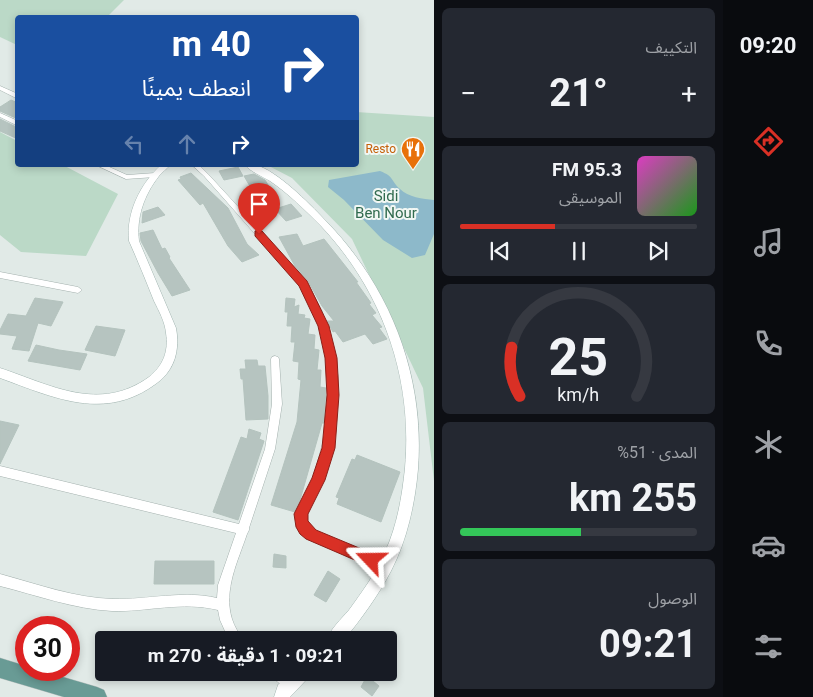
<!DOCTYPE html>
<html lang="ar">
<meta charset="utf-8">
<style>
:root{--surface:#171b24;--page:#242831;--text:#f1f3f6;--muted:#9ea1a6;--line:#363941;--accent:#d93025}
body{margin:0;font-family:Roboto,"Noto Sans Arabic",sans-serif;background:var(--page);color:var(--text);direction:rtl;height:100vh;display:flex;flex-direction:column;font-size:19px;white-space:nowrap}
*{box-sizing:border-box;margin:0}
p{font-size:16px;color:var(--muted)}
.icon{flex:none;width:28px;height:28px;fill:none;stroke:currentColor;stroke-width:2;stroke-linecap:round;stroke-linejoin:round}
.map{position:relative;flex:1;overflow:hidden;direction:ltr}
.panel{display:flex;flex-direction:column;gap:8px;padding:8px;background:#0d0f14;width:289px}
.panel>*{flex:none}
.guide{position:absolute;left:15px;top:15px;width:344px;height:152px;border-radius:5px;box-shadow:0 2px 8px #0003;direction:rtl;background:#1a4fa0;color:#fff;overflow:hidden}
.speed{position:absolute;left:15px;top:616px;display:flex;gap:10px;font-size:25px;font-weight:700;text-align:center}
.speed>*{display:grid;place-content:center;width:65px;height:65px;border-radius:50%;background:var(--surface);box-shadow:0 2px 8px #0003;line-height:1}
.speed .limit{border:8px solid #d22;background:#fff;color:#111}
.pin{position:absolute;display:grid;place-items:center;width:42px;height:42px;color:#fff;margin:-51px -21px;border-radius:50% 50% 50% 0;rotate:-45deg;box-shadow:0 0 5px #0007}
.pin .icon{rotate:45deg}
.me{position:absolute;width:55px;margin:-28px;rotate:293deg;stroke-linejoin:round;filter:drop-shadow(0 0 4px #0008)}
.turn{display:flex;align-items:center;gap:18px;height:105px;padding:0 25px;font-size:22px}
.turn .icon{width:65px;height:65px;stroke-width:2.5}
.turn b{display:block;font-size:35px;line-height:42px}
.lanes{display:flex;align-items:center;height:48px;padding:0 25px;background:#0003;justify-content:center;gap:25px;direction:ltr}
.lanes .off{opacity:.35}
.big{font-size:38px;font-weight:700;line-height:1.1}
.panel .widget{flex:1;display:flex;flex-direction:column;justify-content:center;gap:8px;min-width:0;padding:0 18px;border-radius:8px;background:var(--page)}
.panel .dial{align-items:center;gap:0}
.dial svg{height:130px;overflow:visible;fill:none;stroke:var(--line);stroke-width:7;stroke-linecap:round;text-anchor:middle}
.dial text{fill:var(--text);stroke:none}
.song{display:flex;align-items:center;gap:15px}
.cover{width:60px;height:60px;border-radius:8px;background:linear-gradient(135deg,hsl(310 70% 55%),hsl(120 70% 35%))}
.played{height:5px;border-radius:2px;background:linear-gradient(90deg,var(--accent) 40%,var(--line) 40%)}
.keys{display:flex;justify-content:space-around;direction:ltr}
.heat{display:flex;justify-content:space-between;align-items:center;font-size:28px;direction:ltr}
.charge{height:8px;border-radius:4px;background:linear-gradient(90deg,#34c759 51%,var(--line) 0)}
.trip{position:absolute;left:95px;top:631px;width:302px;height:50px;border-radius:5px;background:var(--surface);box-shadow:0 2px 8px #0003;font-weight:700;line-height:50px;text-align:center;direction:rtl}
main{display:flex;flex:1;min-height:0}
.dock{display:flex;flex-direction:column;width:90px;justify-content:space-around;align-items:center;background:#090b0e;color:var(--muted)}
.dock .icon{width:35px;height:35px}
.dock .selected{color:var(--accent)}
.dock b{font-size:22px;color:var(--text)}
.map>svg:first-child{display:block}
.green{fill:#bbd9c7}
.water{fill:#8db9ca}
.building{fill:#b6c4c0;stroke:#b4c3be}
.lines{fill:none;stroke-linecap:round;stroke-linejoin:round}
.street-casing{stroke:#a4b1ae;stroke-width:1}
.secondary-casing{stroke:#a1b4b0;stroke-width:1}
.primary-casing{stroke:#c1c7c6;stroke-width:1}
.street{fill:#fff;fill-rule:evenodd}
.secondary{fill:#fff;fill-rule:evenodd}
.primary{fill:#699b95;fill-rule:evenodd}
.route{fill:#d93025;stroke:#8d1f18}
.labels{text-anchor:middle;stroke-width:4;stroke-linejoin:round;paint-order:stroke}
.far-food-label{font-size:12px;fill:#c56008;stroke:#f1f7f4;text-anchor:end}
.park-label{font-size:15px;fill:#316b4f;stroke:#f1f7f4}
</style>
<main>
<nav class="dock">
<b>09:20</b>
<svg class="icon selected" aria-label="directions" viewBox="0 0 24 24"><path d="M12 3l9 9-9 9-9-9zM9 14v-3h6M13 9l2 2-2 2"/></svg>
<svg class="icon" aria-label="music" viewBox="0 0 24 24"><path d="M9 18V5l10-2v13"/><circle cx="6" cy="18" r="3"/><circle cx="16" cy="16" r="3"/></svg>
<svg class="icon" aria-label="phone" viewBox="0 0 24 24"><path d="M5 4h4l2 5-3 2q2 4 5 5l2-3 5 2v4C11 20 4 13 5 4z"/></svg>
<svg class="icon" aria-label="climate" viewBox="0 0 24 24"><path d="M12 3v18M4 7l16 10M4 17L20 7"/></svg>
<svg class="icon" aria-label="car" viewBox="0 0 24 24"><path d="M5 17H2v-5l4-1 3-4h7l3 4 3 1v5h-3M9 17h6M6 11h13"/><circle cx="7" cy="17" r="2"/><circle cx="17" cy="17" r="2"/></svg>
<svg class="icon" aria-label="filters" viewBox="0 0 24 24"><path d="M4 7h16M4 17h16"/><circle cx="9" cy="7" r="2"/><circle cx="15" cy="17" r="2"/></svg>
</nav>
<section class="panel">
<div class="widget"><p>التكييف</p>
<div class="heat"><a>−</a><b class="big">21°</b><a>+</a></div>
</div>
<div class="widget">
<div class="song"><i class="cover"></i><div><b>95.3 FM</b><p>الموسيقى</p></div></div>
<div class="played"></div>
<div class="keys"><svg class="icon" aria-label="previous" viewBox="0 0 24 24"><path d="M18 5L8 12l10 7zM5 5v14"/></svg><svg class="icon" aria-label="pause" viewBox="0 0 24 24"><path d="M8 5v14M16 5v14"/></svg><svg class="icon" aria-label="next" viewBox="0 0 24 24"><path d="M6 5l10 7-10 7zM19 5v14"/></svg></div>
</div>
<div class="widget dial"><svg viewBox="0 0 100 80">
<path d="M14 69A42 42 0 1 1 86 69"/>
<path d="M14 69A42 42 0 0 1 9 39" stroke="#d93025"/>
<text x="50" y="56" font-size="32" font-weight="700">25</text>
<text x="50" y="72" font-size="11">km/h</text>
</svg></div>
<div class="widget"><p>المدى · 51%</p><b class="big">255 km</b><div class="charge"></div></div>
<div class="widget"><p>الوصول</p><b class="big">09:21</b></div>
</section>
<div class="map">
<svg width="435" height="697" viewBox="0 0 435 697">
<rect width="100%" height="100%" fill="#e1eae7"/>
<!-- green -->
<g class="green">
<polygon points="0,0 124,0 107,17 18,18 17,45 0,37"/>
<polygon points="356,112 434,117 434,481 423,388 352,239 292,178 267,165 356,165"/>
<polygon points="0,132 17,141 18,165 63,165 118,194 86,256 21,252 0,235"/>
</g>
<!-- water -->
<path class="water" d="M380,171c15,6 10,9 20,18 8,8 23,10 34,11v34l-9,21 -13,3 -29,-18 -39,-40 -16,-13 1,-7z"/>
<!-- building -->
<g class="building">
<polygon points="11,100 18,103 18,119 0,111 0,107"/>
<polygon points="0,119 18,128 18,139 0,131"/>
<polygon points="238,167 243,176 224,180 219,171"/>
<polygon points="191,173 228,208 247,244 259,255 242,262 228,246 203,203 200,205 178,180 181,179 180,177"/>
<polygon points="254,174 265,180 273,193 261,196 255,188 251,188 244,176"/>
<polygon points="291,204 302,216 286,221 275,209"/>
<polygon points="158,207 165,215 142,223 143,212"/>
<polygon points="153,230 162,249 165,248 170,257 169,258 190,290 172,296 158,273 141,241 140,233"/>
<polygon points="297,234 303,246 324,239 358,282 356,282 371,303 369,304 376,313 372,315 382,327 379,328 387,339 373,344 365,334 343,342 335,331 333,332 327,321 334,321 322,306 308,281 295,266 279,237"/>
<polygon points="35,298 63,302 51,326 38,323 29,351 12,349 17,336 0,334 0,330 8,314 26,316"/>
<polygon points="286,298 295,299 294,307 299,305 298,314 305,315 304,318 310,319 308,334 315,335 314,349 319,350 317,370 321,370 320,387 326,388 324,423 322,423 300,500 295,512 271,505 297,422 301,380 298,379 299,362 293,361 295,342 291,342 292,326 287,326 288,312 285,312"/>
<polygon points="96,326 125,330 115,356 85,350"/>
<polygon points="36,345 59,350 87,354 80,370 28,361"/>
<polygon points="245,360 257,360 258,366 265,366 268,396 268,419 246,420 243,379 241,379 240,369 246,369"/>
<polygon points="0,421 19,425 0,464"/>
<polygon points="249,429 261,433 259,439 264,441 238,520 213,512 241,437 247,439"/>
<polygon points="357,455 400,472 381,522 337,504 339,498 336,497 352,459 355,460"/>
<polygon points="274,554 286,556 286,568 273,567"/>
<polygon points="155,561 214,561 214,584 154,584"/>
<polygon points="328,571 340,579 326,602 314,595"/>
<polygon points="367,676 379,686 372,696 361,687"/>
</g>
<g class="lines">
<!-- street casing -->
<g class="street-casing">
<g id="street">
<polygon points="0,86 18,94 18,99 0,90"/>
<polygon points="0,113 18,121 18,126 0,117"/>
<polygon points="96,165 105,165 127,175 155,173 158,175 155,177 126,179"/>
<polygon points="192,165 199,165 208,174 307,282 322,311 332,342 338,376 336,431 323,480 306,513 307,524 315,531 390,562 392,566 390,570 386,572 307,539 298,530 296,513 313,479 326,431 328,376 324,342 314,311 301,286 204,176"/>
<polygon points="0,272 78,287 82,290 78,293 0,278"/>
<path d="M275,356l3,1 1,2 3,45 -7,45 -26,79v2l-2,4c-9,27 -24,56 -15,85 2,7 7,14 10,21h-13l-9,-20 -2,-10c-36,-9 -71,2 -106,1 -38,-2 -76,-16 -112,-25v-12c37,10 75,24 113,25 35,1 70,-9 104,-1l1,-13 18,-52 -236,-57v-10l239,58 26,-75 7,-45 -1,-45 1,-2z"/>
<path d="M269,672c11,0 23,-1 28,11l-2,4 -4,2c-7,-3 -19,-9 -22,-17z"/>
</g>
</g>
<!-- secondary casing -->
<g class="secondary-casing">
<g id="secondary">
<path d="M161,165h9c-3,4 -8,7 -11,11 -15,19 -23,42 -20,65l37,87c4,21 -1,42 -19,55 -52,39 -102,15 -157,-5v-10c51,17 99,45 149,9 14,-11 20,-26 17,-44 -1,-11 -7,-22 -12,-32 -8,-20 -16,-40 -25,-60 -3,-28 11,-57 32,-76z"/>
<path d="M245,165c3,0 8,-1 11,0 21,6 53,38 68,54 66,67 101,156 94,250 -3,35 -11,71 -27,102 -13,25 -30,48 -47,69h-18c5,-11 15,-21 23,-30 13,-18 27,-37 36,-58 12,-26 17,-55 20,-84 8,-90 -22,-176 -84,-242 -16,-16 -32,-32 -51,-45 -8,-5 -19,-9 -25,-16z"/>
<polygon points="291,672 310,672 308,678 290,697 274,697 278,685"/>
</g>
</g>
<!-- primary casing -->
<g class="primary-casing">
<polygon id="primary" points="0,658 26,666 26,670 39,670 97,687 104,690 107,697 64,697 0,678"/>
</g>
<!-- street -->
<use href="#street" class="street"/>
<!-- secondary -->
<use href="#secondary" class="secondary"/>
<!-- primary -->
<use href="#primary" class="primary"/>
</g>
<!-- route -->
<polygon class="route" points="259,230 262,231 307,281 329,326 337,358 339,395 335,448 325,480 308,514 308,521 316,530 376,555 378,560 376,565 371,567 306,539 300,534 296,527 294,514 312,478 322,448 327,395 325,358 318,326 299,286 255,236 255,231"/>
<!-- icons -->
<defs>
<g id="restaurant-pin" transform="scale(1.25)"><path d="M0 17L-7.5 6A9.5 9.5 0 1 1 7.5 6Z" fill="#e8710a" stroke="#f1f7f4"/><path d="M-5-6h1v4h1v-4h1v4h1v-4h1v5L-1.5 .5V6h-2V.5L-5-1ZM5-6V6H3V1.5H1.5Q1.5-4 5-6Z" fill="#fff"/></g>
</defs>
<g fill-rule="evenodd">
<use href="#restaurant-pin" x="413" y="149"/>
</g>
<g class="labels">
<!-- far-food labels -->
<g class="far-food-label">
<text x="396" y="153">Resto</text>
</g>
<!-- park labels -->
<g class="park-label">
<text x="386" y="201">Sidi<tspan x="386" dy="17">Ben Nour</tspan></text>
</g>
</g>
</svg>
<div class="speed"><div class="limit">30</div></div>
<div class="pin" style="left:259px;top:234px;background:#d93025"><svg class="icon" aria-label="arrive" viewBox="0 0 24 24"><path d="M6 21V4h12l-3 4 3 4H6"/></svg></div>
<svg class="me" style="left:371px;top:560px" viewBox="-20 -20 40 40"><path d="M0-17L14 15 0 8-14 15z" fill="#d93025" stroke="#fff" stroke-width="4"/></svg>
<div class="trip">09:21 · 1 دقيقة · 270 m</div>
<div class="guide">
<div class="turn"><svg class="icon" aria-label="right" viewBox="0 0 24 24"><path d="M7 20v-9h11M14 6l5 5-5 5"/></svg><div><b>40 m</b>انعطف يمينًا</div></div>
<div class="lanes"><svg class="icon off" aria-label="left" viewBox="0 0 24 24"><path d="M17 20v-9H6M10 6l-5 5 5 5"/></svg><svg class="icon off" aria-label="ahead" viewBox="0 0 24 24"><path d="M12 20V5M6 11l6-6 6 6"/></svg><svg class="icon" aria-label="right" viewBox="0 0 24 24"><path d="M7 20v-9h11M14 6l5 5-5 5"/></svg></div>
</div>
</div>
</main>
